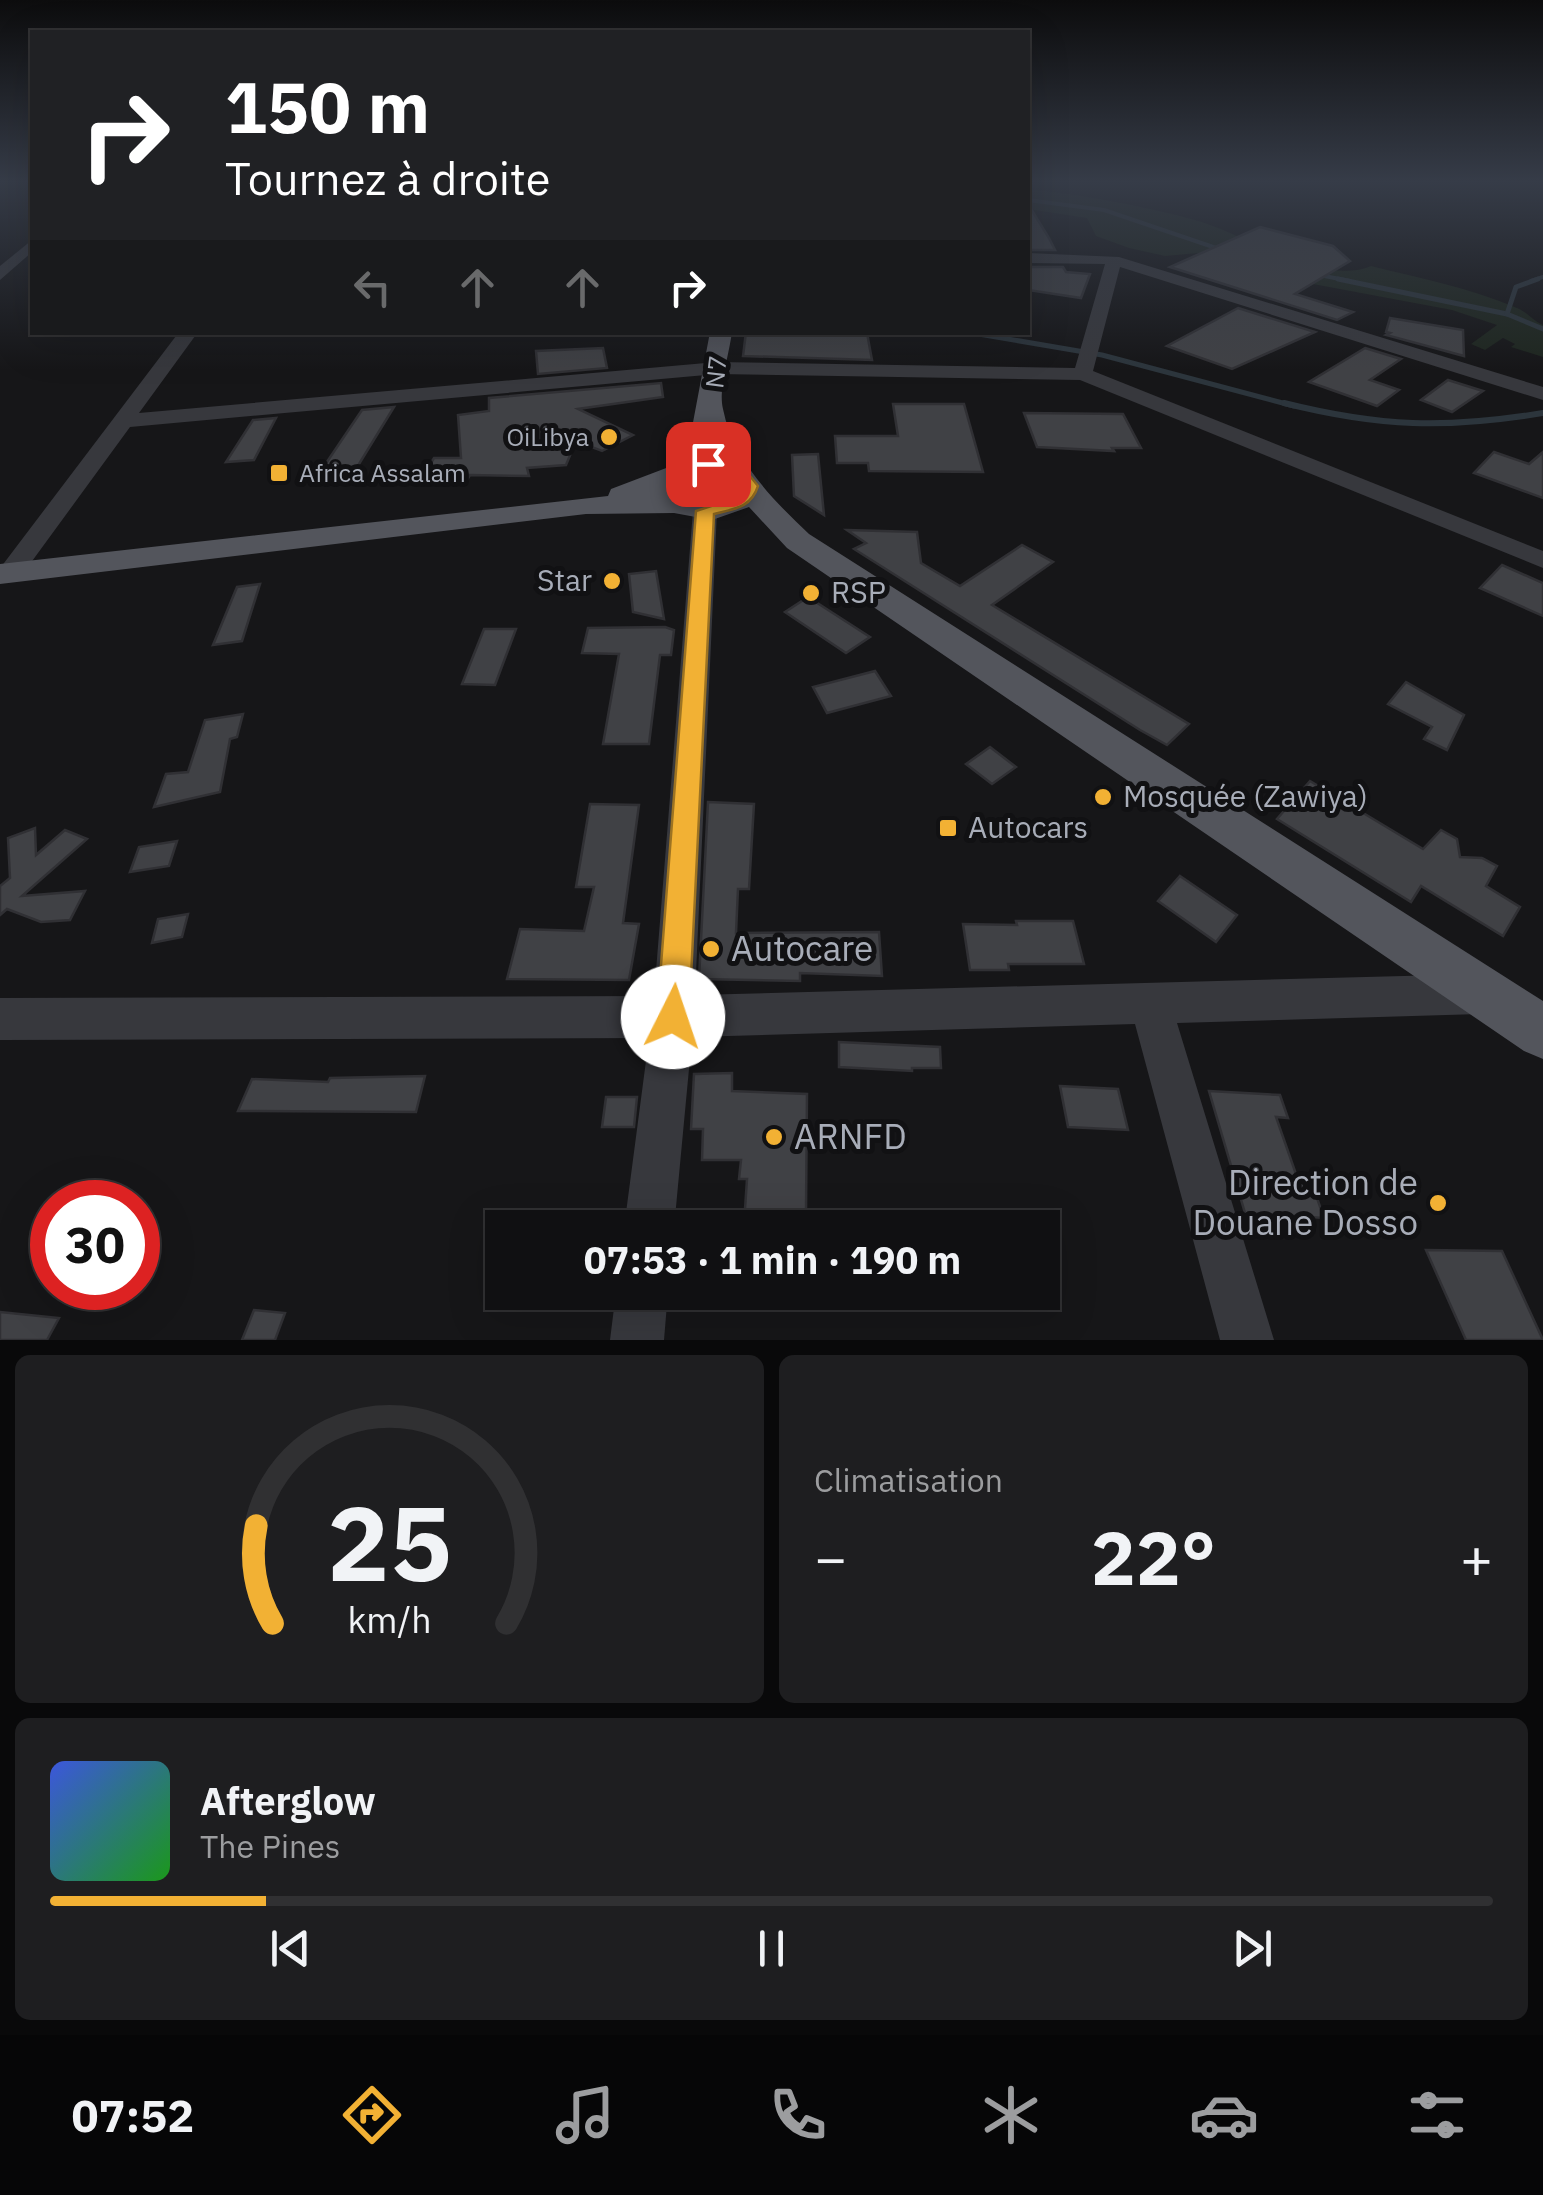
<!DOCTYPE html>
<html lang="fr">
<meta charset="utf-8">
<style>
:root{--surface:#101012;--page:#1e1e20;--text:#f1f3f6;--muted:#9c9d9f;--line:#303032;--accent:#f2b134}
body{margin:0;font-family:"IBM Plex Sans",sans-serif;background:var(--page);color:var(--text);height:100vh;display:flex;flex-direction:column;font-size:38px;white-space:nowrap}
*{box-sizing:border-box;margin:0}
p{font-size:32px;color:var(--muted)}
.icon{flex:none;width:55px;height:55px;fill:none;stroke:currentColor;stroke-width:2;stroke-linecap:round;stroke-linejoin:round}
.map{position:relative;height:1340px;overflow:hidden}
.drawer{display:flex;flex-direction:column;gap:15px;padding:15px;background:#09090a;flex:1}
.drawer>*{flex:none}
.guide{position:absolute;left:30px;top:30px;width:1000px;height:305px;border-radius:0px;box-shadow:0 10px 40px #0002,0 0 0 2px var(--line);background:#202124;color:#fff;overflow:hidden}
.speed{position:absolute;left:30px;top:1180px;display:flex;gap:20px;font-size:50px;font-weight:700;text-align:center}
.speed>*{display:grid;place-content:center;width:130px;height:130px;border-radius:50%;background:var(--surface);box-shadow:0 10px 40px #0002,0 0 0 2px var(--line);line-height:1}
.speed .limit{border:15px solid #d22;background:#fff;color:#111}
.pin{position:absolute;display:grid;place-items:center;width:85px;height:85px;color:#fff;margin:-42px;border-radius:20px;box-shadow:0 5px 15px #0006}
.me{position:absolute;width:110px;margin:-55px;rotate:4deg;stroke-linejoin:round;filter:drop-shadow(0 0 8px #0008)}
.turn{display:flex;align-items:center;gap:35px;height:210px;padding:0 30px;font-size:45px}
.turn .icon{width:130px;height:130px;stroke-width:2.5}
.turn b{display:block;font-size:70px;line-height:85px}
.lanes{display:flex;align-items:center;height:95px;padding:0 30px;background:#0003;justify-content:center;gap:50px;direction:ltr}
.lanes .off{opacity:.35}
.big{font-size:75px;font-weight:700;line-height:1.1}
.drawer .card{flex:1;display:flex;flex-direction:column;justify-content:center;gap:15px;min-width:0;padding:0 35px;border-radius:15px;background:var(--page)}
.drawer .dial{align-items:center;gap:0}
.dial svg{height:260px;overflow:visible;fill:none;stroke:var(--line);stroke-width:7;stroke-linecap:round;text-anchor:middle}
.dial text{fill:var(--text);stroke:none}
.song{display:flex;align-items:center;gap:30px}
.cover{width:120px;height:120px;border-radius:15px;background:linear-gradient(135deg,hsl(230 70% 55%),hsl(120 70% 35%))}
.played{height:10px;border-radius:5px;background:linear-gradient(90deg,var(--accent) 15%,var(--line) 15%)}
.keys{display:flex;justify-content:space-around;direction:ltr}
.heat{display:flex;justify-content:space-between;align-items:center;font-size:55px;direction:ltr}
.drawer .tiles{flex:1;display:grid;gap:15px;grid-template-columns:1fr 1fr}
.card:last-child{grid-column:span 2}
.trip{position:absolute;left:485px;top:1210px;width:575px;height:100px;border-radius:0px;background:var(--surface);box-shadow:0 10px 40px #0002,0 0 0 2px var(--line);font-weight:700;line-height:100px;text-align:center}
.tab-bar{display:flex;height:160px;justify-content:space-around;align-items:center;background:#060607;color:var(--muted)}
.tab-bar .icon{width:70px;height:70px}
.tab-bar .active{color:var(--accent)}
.tab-bar b{font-size:45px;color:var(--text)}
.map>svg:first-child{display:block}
.green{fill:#1e261f}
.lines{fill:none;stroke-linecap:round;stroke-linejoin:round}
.stream-far2{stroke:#2c353c;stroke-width:4}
.stream-far1{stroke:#2c353c;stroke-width:5}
.stream{stroke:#2c353c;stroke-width:6}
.building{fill:#404145;stroke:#303034;stroke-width:2.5}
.minor{fill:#37383d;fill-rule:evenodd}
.major{fill:#53555c;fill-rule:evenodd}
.route{fill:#f2b134;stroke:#9d7322;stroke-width:2.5}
.poi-dot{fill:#f2b134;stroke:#111113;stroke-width:4}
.labels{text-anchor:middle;stroke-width:10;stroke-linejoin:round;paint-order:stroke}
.far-street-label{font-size:25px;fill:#a8adb8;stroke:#111113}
.far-poi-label{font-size:25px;fill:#a8adb8;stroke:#111113;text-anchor:end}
.poi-label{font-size:30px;fill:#a8adb8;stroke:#111113;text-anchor:start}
.near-poi-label{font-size:35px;fill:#a8adb8;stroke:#111113;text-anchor:start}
</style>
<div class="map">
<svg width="1543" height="1340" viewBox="0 0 1543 1340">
<rect width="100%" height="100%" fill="#161618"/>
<!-- green -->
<path class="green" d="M1028,189c56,6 112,16 167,31 49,13 126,67 176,46 48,12 100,22 146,42 10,4 15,12 26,17v32l-32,-10 4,-3 -12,-6 -18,12 -14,-6 26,-19 -45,-15 -188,-35 -66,-22 -33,3 -36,-8 -33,-12 -9,-18 -59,-9z"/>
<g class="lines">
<!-- stream-far2 -->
<g class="stream-far2">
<polyline points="1028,200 1104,210 1222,250"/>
<polyline points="1314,274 1350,281"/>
<polyline points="1531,281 1543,277"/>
</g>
<!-- stream-far1 -->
<g class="stream-far1">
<polyline points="1338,279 1507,314 1543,329"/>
<polyline points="1507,314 1516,287 1538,279"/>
<polyline points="967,332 1102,355 1294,406"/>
</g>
<!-- stream -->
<path class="stream" d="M1284,403c96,24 161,26 259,10"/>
</g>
<!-- building -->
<g class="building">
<polygon points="1028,204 1049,238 1055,250 1028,250"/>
<polygon points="1260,227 1333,246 1350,261 1295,294 1353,312 1337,320 1170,267"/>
<polygon points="1028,267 1063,267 1066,272 1090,274 1081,298 1028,290"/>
<polygon points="1238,308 1315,332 1232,369 1167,346"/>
<polygon points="1390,318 1463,330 1464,356 1386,335 1390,333 1386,332"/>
<polygon points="746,332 867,333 872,360 743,356"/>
<polygon points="603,348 607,368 538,374 536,351"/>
<polygon points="1365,348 1401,359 1370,380 1399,390 1377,406 1309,382"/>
<polygon points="1448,380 1483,391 1452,412 1421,400"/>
<polygon points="661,383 663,397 578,409 633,435 602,451 576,441 566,465 527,468 529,476 470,475 467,480 421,479 434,458 461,458 458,415 489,411 489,398"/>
<polygon points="893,404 964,404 983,472 869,471 868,463 837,463 835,436 898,436"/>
<polygon points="394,407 348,482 314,481 362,410"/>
<polygon points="1024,413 1123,414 1141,448 1112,448 1114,451 1037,447"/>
<polygon points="276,418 254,460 226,462 253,420"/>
<polygon points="1494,452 1529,464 1543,452 1543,498 1474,473"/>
<polygon points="818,454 824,515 794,496 792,455"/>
<polygon points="847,530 917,532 921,563 960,586 1022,545 1053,562 992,605 1189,724 1167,745 1140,730 854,549 866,543"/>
<polygon points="1502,565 1543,583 1543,616 1480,588"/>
<polygon points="656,571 664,619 633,612 629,574"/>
<polygon points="260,584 242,641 213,645 237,587"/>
<polygon points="808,597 870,637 846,653 785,612"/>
<polygon points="665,627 674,630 671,655 660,655 649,744 603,744 619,654 582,653 588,628"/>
<polygon points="484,629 516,629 495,685 462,684"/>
<polygon points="875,671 891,696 827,713 813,687"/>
<polygon points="1406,682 1464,715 1447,750 1424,739 1432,727 1388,704"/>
<polygon points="243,714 237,737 230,739 220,792 154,807 166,774 188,772 205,720"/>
<polygon points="990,747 1016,767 992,784 966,764"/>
<polygon points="1310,781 1423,849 1441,830 1457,839 1460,857 1482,858 1497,866 1486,886 1520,907 1503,936 1421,886 1411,902 1277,819"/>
<polygon points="708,802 754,804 749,889 738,889 736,933 879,932 882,976 800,973 800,981 699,979"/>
<polygon points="590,804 639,805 623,923 639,924 629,980 507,979 520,929 584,931 594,887 576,887"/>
<polygon points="35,828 36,855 65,830 87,839 22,896 85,891 70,920 41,922 7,909 0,915 0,886 10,878 8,838"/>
<polygon points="177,841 169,866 130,872 139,847"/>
<polygon points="1180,876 1237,915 1216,942 1158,901"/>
<polygon points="188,914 182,937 152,943 158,919"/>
<polygon points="1016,921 1073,921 1084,964 1008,964 1009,970 970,970 963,924 1017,925"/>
<polygon points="839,1042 940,1047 941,1068 912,1068 912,1071 839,1067"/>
<polygon points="732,1073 732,1091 807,1094 806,1213 745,1209 747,1179 739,1179 741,1160 702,1160 703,1129 691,1129 694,1074"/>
<polygon points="425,1076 416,1112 238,1111 252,1079 328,1082 330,1078"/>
<polygon points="1060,1086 1118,1089 1128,1130 1068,1127"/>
<polygon points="1209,1091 1280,1095 1288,1118 1276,1117 1297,1177 1310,1178 1324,1218 1245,1213"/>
<polygon points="606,1097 637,1097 634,1127 602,1127"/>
<polygon points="1426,1250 1502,1251 1543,1340 1466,1340"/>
<polygon points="254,1310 285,1313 275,1340 242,1340"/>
<polygon points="0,1312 59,1318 47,1340 0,1340"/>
</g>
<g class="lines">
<!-- minor -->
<g class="minor">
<polygon points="32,240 32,252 0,280 0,266"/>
<polygon points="1028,253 1119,257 1543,387 1543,400 1120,267 1093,371 1543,551 1543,568 1080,380 717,374 130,427 19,579 0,578 1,567 179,332 198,332 139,413 717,362 1075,368 1105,264 1028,263"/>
<polygon points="705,504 717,511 695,995 1480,974 1495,980 1501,994 1495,1008 1480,1014 1177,1023 1274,1340 1220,1340 1135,1024 692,1037 674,1228 624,1228 649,1038 0,1040 0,998 654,996 693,511"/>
<polygon points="616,1292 668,1292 664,1340 610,1340"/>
</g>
<!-- major -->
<path class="major" d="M710,332h22c-3,23 -14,56 -9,77 10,51 50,91 86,125l734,467v58l-19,-8 -737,-503 -38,-41 -37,13 -38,-7 -88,1 -586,70v-20l608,-68 3,-7 71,-27 34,-4 -8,-18 -13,-1 -4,-6zM706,475l20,1 8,11c-15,18 -35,17 -53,5l-3,-9z"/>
</g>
<!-- sky -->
<linearGradient id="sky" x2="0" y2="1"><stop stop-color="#0c0c0d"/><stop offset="0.49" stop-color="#363c48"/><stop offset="1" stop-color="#363c48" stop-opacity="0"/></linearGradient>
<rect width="1543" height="370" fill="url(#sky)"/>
<!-- route -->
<path class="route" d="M708,459l35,8 15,19c-7,22 -24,23 -44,28l-25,503 -5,11 -11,5 -11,-5 -5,-11 39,-506 34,-11 10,-14 -9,-12 -29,-6v-7z"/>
<!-- markers -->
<g class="poi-dot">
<circle cx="609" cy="437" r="10"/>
<rect x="269" y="463" width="20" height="20" rx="5"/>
<circle cx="612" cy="581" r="10"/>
<circle cx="811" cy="593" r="10"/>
<circle cx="1103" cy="797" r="10"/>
<rect x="938" y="818" width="20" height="20" rx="5"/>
<circle cx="711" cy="949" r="10"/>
<circle cx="774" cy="1137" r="10"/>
<circle cx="1438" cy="1203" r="10"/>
</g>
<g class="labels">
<!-- far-street labels -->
<g class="far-street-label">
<text transform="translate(716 372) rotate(-83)" y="9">N7</text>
</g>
<!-- far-poi labels -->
<g class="far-poi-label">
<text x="589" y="446">OiLibya</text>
<text x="299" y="482" text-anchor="start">Africa Assalam</text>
</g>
<!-- poi labels -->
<g class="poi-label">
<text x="592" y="591" text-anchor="end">Star</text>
<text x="831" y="603">RSP</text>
<text x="1123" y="807">Mosquée (Zawiya)</text>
<text x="968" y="838">Autocars</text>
</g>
<!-- near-poi labels -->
<g class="near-poi-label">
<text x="731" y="961">Autocare</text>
<text x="794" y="1149">ARNFD</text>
<text x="1418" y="1195" text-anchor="end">Direction de<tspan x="1418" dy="40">Douane Dosso</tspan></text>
</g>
</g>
</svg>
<div class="speed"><div class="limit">30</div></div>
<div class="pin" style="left:708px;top:464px;background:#d93025"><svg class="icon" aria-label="arrive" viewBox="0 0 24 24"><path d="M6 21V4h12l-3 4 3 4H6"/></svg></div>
<svg class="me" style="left:673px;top:1017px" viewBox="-20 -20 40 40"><circle r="19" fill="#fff"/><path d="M0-13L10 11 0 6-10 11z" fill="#f2b134"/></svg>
<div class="trip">07:53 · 1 min · 190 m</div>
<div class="guide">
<div class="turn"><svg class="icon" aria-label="right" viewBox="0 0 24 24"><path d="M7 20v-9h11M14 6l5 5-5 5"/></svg><div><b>150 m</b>Tournez à droite</div></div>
<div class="lanes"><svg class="icon off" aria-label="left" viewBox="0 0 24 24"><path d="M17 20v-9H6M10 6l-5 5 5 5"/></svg><svg class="icon off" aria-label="ahead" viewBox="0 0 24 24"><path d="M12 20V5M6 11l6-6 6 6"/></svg><svg class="icon off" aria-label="ahead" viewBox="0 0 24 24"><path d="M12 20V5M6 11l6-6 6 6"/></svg><svg class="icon" aria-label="right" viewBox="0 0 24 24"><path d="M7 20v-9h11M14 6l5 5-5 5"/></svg></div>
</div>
</div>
<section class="drawer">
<div class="tiles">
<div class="card dial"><svg viewBox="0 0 100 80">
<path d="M14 69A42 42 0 1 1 86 69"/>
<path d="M14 69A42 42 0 0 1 9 39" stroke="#f2b134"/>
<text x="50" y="56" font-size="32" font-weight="700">25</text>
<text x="50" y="72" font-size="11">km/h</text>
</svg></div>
<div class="card"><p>Climatisation</p>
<div class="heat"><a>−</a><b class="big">22°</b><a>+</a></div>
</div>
<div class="card">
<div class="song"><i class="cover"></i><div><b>Afterglow</b><p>The Pines</p></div></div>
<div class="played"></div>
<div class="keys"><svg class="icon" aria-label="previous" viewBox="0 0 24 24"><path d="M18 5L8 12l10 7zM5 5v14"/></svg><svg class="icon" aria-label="pause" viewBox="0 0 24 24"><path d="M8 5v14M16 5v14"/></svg><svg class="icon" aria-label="next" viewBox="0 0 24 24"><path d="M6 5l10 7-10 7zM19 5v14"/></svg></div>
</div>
</div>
</section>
<nav class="tab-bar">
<b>07:52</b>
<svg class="icon active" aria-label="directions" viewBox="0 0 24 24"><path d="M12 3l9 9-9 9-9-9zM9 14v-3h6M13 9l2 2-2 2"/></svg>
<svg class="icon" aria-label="music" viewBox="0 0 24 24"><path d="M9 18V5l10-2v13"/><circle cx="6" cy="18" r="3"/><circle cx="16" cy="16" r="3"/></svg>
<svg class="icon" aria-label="phone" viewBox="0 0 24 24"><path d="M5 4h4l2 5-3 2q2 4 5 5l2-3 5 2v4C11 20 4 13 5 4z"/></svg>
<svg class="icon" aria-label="climate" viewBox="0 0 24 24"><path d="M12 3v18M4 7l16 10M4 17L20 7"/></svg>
<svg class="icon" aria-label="car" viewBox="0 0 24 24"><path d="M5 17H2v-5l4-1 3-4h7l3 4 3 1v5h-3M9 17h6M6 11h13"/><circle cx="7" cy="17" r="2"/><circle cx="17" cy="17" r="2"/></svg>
<svg class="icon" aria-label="filters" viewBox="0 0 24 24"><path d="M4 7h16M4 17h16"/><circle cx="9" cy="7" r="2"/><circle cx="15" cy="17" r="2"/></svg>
</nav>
